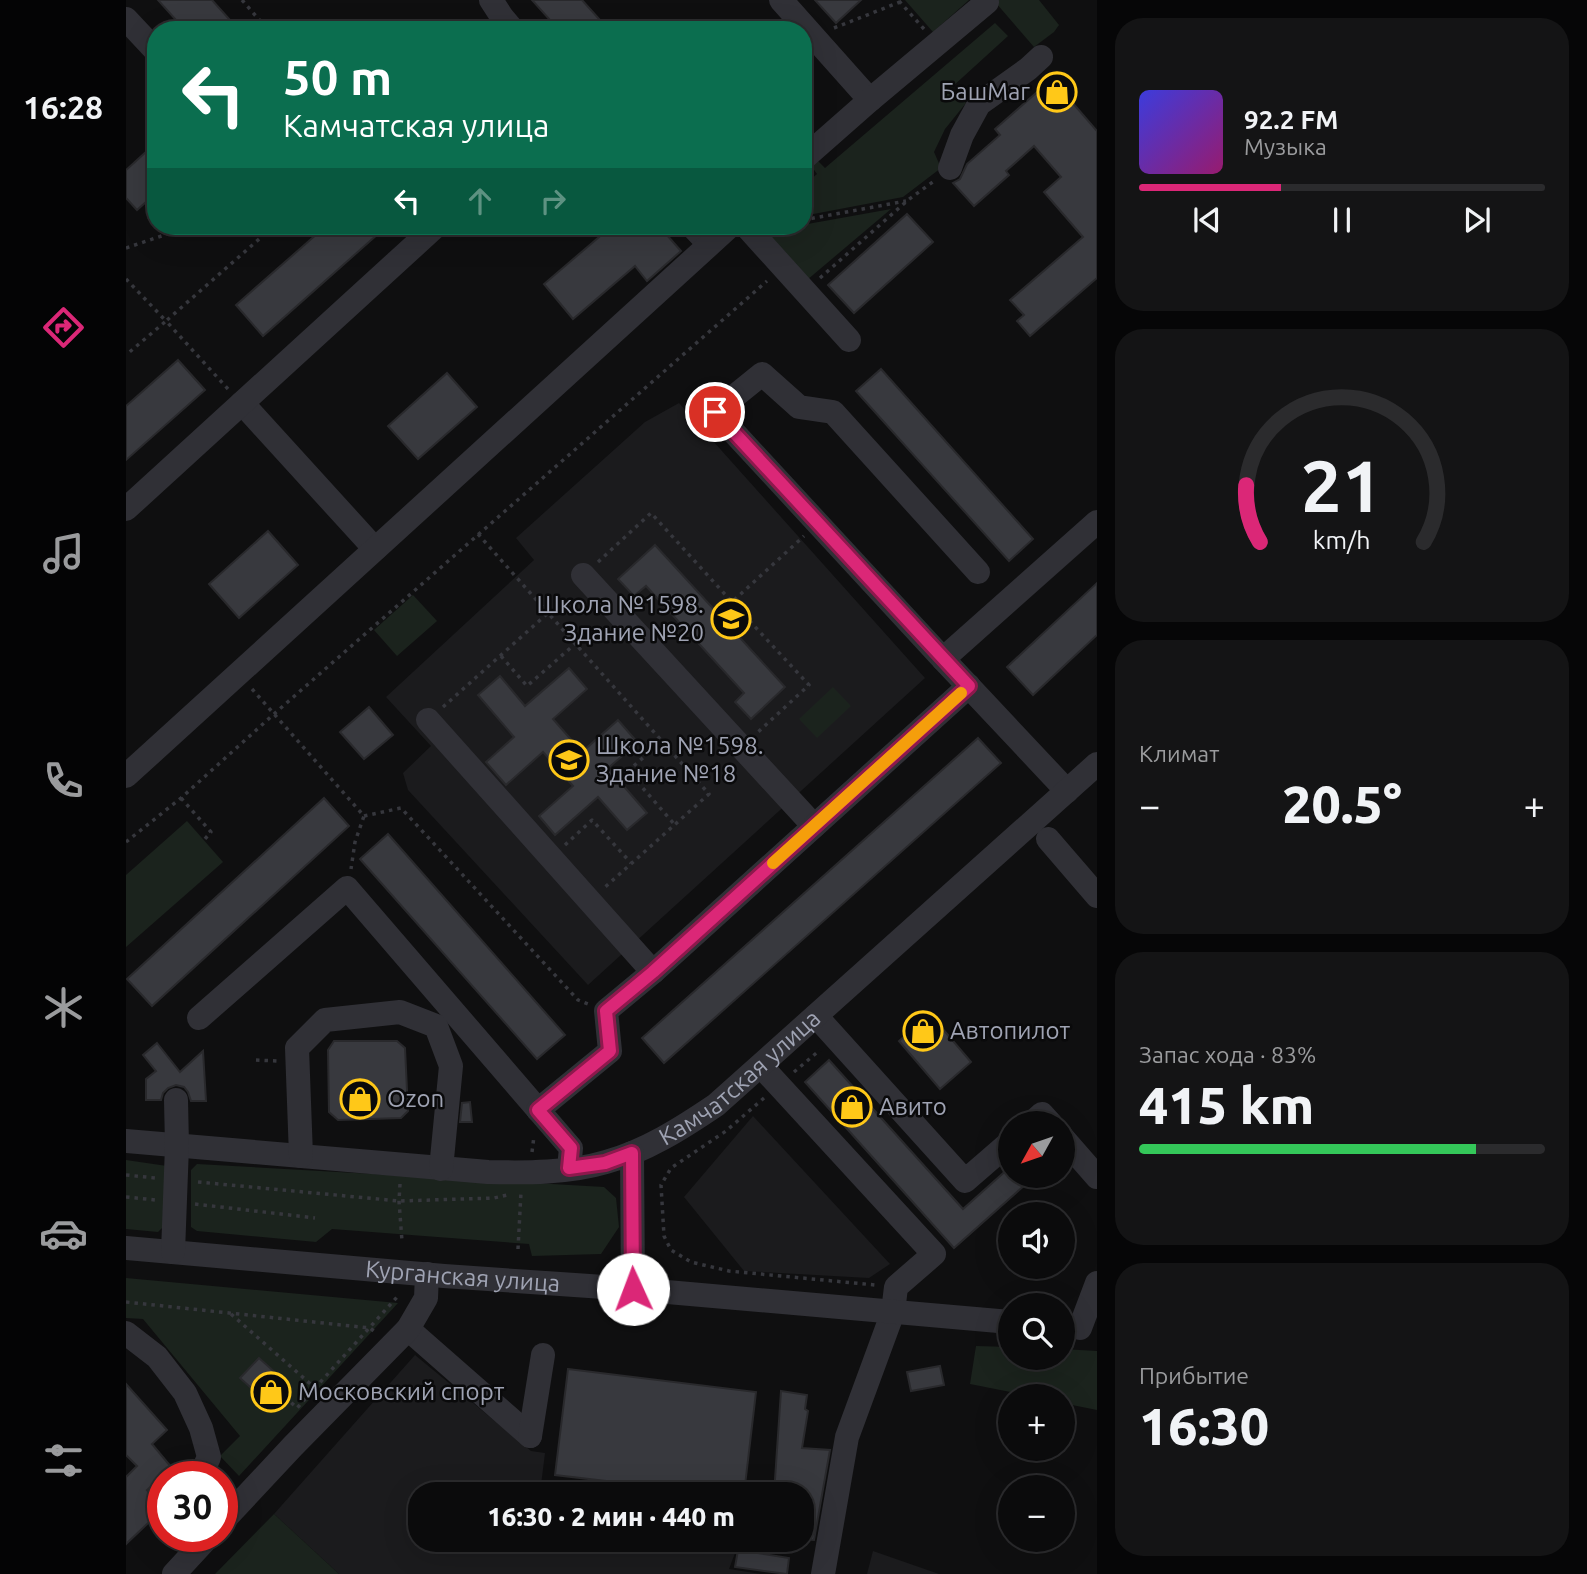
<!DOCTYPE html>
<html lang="ru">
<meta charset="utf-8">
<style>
:root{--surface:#0b0b0c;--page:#141415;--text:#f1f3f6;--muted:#9a9b9d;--line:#2b2b2d;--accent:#db2777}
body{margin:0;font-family:Ubuntu,sans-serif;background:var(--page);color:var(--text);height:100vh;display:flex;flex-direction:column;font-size:26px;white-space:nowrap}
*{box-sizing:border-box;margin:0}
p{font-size:23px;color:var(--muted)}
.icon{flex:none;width:38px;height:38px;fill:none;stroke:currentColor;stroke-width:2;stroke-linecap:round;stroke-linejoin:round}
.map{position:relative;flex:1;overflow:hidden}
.side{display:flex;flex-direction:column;gap:18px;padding:18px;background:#060607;width:490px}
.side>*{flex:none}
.guide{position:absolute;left:21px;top:21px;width:665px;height:214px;border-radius:28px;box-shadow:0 7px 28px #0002,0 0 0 2px var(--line);background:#0b6e4f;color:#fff;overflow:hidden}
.needle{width:46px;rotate:230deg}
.buttons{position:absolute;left:872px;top:1111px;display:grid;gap:14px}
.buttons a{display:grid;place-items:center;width:77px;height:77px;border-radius:50%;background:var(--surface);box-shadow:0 7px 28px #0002,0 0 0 2px var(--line);font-size:35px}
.speed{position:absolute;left:21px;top:1461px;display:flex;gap:14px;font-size:35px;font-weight:700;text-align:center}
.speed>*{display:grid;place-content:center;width:91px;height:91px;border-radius:50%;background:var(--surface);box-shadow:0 7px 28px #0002,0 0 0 2px var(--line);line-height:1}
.speed .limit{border:10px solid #d22;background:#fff;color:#111}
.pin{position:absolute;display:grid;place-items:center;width:60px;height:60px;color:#fff;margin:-30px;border:4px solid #fff;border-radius:50%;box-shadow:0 2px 7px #0007}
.me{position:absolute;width:77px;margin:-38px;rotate:358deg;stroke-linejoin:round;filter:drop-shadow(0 0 5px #0008)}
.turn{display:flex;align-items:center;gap:24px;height:147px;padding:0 21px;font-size:32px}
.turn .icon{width:91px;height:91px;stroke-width:2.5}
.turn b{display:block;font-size:49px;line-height:60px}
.lanes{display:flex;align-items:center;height:66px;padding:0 21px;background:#0003;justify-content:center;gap:35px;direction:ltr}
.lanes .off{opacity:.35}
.big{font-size:52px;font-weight:800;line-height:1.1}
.side .tile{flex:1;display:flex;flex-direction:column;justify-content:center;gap:10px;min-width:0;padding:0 24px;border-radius:28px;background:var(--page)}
.side .dial{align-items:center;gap:0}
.dial svg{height:182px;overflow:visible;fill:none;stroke:var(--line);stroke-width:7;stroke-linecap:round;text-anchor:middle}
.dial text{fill:var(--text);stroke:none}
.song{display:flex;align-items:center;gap:21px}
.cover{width:84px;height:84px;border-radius:10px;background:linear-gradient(135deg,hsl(240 70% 55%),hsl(320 70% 35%))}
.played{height:7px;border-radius:4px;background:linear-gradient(90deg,var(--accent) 35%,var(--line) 35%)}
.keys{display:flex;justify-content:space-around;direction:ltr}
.heat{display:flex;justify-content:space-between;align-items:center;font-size:38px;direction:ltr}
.charge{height:10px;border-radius:5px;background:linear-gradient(90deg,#34c759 83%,var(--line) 0)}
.trip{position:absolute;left:282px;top:1482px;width:406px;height:70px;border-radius:28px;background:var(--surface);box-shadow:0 7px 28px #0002,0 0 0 2px var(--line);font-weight:800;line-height:70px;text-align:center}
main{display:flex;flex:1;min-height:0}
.tab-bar{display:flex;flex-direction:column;width:126px;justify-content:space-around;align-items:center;background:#040405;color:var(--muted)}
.tab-bar .icon{width:49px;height:49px}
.tab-bar .on{color:var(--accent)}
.tab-bar b{font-size:32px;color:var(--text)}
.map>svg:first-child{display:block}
.built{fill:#1b1b1d}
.green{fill:#1b231d}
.building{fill:#38393e;stroke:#29292c;stroke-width:2}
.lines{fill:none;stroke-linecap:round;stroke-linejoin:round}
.path{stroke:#36373d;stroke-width:3.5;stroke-dasharray:3.5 5;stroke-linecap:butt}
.minor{stroke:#303036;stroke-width:24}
.route-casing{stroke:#8e194d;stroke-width:18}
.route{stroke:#db2777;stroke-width:12}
.slow{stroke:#f59e0b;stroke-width:12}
.labels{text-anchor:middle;stroke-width:5;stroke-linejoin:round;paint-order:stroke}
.poi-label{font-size:24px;fill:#9fa3b3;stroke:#0a0a0b;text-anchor:start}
.street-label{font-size:24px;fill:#9fa3b3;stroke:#0a0a0b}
</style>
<main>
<nav class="tab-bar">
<b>16:28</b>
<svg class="icon on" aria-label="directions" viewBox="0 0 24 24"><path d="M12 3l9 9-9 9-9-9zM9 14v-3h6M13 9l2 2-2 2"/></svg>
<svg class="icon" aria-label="music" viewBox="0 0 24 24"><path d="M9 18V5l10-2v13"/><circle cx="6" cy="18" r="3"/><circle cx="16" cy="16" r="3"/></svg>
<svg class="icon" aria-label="phone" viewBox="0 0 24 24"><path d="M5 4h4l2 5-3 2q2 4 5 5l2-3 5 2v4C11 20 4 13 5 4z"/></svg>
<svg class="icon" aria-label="climate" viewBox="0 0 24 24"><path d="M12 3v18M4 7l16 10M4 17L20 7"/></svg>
<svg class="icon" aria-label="car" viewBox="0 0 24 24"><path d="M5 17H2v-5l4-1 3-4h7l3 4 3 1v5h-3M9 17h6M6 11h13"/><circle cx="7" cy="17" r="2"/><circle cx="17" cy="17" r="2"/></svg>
<svg class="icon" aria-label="filters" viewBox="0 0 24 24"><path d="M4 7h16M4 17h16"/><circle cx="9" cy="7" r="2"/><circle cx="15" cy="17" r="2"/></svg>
</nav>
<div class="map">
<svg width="971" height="1574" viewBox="0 0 971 1574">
<rect width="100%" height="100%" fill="#0f0f10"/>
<!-- built -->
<g class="built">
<polygon points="553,403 799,678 462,985 282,790 277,773 305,746 260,697 408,560 390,538 519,422"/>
<polygon points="627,1116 764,1264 743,1278 618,1271 558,1197"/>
<polygon points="289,1355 405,1451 419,1453 414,1493 424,1494 294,1494 294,1540 614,1540 603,1569 635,1574 213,1574 148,1514"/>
<polygon points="747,1551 813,1574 741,1574"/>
</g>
<!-- green -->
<g class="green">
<polygon points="779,0 843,0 807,32"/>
<polygon points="873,0 913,0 933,25 928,32 908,47 870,3"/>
<polygon points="869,23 882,36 826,87 840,103 819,129 808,152 815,168 777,197 677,216 677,186 691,174 683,163 689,158 699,168"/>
<polygon points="765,209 681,280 637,232"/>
<polygon points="287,595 311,621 271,656 248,630"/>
<polygon points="707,687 725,706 691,738 673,719"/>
<polygon points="61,821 97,862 0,947 0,875"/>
<polygon points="0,1160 41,1166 40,1224 32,1232 0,1229"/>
<polygon points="71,1164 478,1187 490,1198 493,1227 475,1254 406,1256 403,1244 206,1229 190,1242 71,1231 65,1227 65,1170"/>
<polygon points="0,1278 272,1303 113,1476 94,1456 114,1436 17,1319 0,1318"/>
<polygon points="850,1346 884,1347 884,1358 936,1358 936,1349 971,1351 971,1410 936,1403 936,1396 905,1396 844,1384"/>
<polygon points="148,1514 213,1574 89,1574"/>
</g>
<!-- building -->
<g class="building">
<polygon points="32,0 86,0 113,30 59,30"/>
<polygon points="406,0 456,0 483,30 433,30"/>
<polygon points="689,0 735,0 710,23"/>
<polygon points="926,79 971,131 971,278 904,336 891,321 898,315 884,300 957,237 918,192 935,177 908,146 880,171 883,175 848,206 827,183 834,179 841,164 874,135 869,129"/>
<polygon points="21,151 30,160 30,193 11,210 0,198 0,170"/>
<polygon points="781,214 807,242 728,313 702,285"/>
<polygon points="200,226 261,226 137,336 110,305"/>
<polygon points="486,226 533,226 555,251 521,281 509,266 447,319 418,284"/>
<polygon points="52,360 79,390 0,460 0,406"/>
<polygon points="755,369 907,539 883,561 730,391"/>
<polygon points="321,373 351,407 292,459 262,426"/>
<polygon points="142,531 172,565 113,618 83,584"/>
<polygon points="529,545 659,687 625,719 609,702 618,693 520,586 508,596 492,579"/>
<polygon points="971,583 971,635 907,695 881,667"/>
<polygon points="443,668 461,689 427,719 456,752 492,720 512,743 482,768 521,813 501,830 472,797 429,835 413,816 447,786 417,752 380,785 360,762 388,737 352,695 374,676 399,706"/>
<polygon points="243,707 267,735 238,759 214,732"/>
<polygon points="852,738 875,763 538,1063 516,1038"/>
<polygon points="198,798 223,826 26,1006 1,979"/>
<polygon points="262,834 439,1035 411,1059 234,859"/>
<polygon points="804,1014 845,1062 814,1089 773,1041"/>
<polygon points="208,1041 271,1041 279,1048 282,1111 275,1118 212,1120 203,1112 202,1050"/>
<polygon points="31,1043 54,1072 77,1051 80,1101 65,1101 62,1092 58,1087 50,1085 42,1088 37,1093 35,1100 20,1100 20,1079 30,1071 17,1055"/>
<polygon points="703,1060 837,1209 884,1167 884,1176 909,1176 828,1248 679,1082"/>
<polygon points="344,1102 346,1122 334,1122 336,1103"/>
<polygon points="133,1358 162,1384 143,1404 114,1378"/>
<polygon points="814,1366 818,1385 785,1391 781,1372"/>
<polygon points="442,1369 630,1392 618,1494 591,1494 429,1475"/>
<polygon points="0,1384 41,1430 26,1444 46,1468 21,1490 37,1509 0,1544 0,1477 11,1466 0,1455"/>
<polygon points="655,1391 681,1395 679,1409 682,1411 676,1448 704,1450 688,1540 676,1539 676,1494 648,1494"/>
<polygon points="612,1550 663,1558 661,1574 609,1567"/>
</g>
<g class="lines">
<!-- path -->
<g class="path">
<polyline points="116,0 142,30"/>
<polyline points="773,1 798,29"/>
<polyline points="708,28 774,2"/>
<polyline points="677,220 780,201"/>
<polyline points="0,248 65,226"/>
<polyline points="694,278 782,200 808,181"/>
<polyline points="0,279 40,321 0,355"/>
<polyline points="102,389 40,321 148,226"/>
<polyline points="352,534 422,613"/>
<polyline points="472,562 525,513 606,602 678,536"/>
<polyline points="606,602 683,685 631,733"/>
<polyline points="375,656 401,686 449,644"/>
<polyline points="126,689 238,816 229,842 225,869"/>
<polyline points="317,707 422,613 583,794 478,888"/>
<polyline points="536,741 502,771 549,825"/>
<polyline points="55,798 85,832 78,840"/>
<polyline points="238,816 275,808 452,1000 462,1004"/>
<polyline points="0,842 55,798 148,714 641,281"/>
<polyline points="439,845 466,820 505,863"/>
<polyline points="130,1060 152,1061"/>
<polyline points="668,1072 694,1050"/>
<polyline points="638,1098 600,1131 545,1168 535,1185 538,1236 545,1250 565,1262 603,1271 749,1285"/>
<polyline points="406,1152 408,1136"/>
<polyline points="0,1175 29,1178"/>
<polyline points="72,1182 273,1201 368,1198 381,1195"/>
<polyline points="274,1184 273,1201 276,1241"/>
<polyline points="0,1197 30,1200"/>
<polyline points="69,1204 189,1218"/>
<polyline points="392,1249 395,1192"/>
<polyline points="0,1302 244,1328 250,1333"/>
<polyline points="105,1314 189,1388"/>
<polyline points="159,1397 171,1408 272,1296"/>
</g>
<!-- minor -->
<g class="minor">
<polyline points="365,0 376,17 387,30"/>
<polyline points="655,0 744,100"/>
<polyline points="0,19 30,51"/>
<polyline points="677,159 744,100 861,2"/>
<polyline points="824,168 836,135 853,104 902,69 915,57"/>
<polyline points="566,226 583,244"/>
<polyline points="620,226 723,340"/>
<polyline points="116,403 249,549"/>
<polyline points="0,509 310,226"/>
<polyline points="852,572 707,412 673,407 636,374 589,412 817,659 941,791"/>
<polyline points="457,575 688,826"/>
<polyline points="817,659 971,522"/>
<polyline points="302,720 527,972"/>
<polyline points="0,776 604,226"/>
<polyline points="922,839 971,896"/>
<polyline points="690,1016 839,1181 884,1142"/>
<polyline points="73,1018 221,888 445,1148 443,1169"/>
<polyline points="635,1066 808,1254 770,1287 767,1312 721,1437 697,1574"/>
<polyline points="412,1110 484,1051 480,1011 527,972 843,686"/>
<polyline points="905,1124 916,1114 925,1124"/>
<polyline points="936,1137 971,1177"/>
<path id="s1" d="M0,1141l362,31c38,1 81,1 118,-10 40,-11 76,-34 110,-57l381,-341"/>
<polyline points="506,1153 507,1289"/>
<polyline points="175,1156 171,1048 199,1020 274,1012 310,1026 325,1066 315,1169"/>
<path id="s2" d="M0,1248l318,28 189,13 377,33"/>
<polyline points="47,1252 51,1146 50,1100"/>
<polyline points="954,1328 971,1283"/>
<polyline points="282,1329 404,1436"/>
<polyline points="0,1333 31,1357 59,1393 75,1428 83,1457 74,1477"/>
<polyline points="404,1436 417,1355"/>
<polyline points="96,1522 167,1446 282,1329 300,1298 301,1274"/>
<polyline points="48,1574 83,1536"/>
</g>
</g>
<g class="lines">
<!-- route casing -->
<g class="route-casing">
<polyline id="route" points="507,1289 506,1153 479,1163 443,1168 445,1148 412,1110 484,1051 480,1011 527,972 843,686 589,412"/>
</g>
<!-- route -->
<use href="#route" class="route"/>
<!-- slow -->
<polyline class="slow" points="647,863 835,693"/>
</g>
<!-- icons -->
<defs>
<g id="shop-ring" transform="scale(2.0125)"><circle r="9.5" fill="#0a0a0b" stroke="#ffc818" stroke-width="1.5"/><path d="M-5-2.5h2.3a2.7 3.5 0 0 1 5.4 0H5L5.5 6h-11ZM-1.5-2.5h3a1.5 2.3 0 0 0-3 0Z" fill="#ffc818"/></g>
<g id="school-ring" transform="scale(2.0125)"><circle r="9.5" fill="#0a0a0b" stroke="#ffc818" stroke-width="1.5"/><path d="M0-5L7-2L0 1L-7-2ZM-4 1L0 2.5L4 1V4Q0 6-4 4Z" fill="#ffc818"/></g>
</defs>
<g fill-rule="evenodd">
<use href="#shop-ring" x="931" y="92"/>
<use href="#school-ring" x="605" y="619"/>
<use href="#school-ring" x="443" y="760"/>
<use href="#shop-ring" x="797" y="1031"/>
<use href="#shop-ring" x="234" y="1099"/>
<use href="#shop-ring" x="726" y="1107"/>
<use href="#shop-ring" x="145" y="1392"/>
</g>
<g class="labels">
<!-- poi labels -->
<g class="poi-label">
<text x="904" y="100" text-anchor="end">БашМаг</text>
<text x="578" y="613" text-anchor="end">Школа №1598.<tspan x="578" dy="28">Здание №20</tspan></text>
<text x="470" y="754">Школа №1598.<tspan x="470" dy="28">Здание №18</tspan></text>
<text x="824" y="1039">Автопилот</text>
<text x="261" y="1107">Ozon</text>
<text x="753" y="1115">Авито</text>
<text x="172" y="1400">Московский спорт</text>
</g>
<!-- street labels -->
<g class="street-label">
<text dy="8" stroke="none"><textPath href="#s1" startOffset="642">Камчатская улица</textPath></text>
<text dy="8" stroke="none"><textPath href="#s2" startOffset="338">Курганская улица</textPath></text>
</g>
</g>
</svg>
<div class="buttons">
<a><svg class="needle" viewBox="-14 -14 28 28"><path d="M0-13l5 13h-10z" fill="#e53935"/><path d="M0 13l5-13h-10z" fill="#9a9b9d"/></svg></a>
<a><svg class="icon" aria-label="sound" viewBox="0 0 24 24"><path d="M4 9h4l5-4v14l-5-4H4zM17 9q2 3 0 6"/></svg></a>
<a><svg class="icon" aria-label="search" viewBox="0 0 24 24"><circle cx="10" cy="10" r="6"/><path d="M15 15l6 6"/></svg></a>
<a>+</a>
<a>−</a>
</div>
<div class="speed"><div class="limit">30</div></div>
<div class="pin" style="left:589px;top:412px;background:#d93025"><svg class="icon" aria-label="arrive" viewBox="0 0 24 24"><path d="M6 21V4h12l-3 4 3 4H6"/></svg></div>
<svg class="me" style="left:507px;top:1289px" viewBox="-20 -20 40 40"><circle r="19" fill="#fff"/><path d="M0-13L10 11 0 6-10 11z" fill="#db2777"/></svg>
<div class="trip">16:30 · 2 мин · 440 m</div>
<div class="guide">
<div class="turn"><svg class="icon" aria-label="left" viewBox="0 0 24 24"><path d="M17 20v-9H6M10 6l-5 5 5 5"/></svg><div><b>50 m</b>Камчатская улица</div></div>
<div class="lanes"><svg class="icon" aria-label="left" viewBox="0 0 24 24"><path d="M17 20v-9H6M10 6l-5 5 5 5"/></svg><svg class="icon off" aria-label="ahead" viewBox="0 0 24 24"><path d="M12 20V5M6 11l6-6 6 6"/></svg><svg class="icon off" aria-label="right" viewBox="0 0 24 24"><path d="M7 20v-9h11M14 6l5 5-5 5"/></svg></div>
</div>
</div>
<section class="side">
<div class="tile">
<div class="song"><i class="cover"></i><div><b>92.2 FM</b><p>Музыка</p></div></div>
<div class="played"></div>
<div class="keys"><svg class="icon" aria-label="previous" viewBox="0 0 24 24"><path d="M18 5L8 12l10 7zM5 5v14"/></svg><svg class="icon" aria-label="pause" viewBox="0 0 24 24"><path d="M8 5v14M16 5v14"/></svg><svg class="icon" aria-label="next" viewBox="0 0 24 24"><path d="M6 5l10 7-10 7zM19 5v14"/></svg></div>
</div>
<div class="tile dial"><svg viewBox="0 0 100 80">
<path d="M14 69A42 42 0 1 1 86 69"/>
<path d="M14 69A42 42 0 0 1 8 44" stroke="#db2777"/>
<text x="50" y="56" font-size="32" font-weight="700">21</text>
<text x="50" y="72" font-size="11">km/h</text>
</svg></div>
<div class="tile"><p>Климат</p>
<div class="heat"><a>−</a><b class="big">20.5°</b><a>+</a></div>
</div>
<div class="tile"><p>Запас хода · 83%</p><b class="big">415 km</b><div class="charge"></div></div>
<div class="tile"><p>Прибытие</p><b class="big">16:30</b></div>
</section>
</main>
